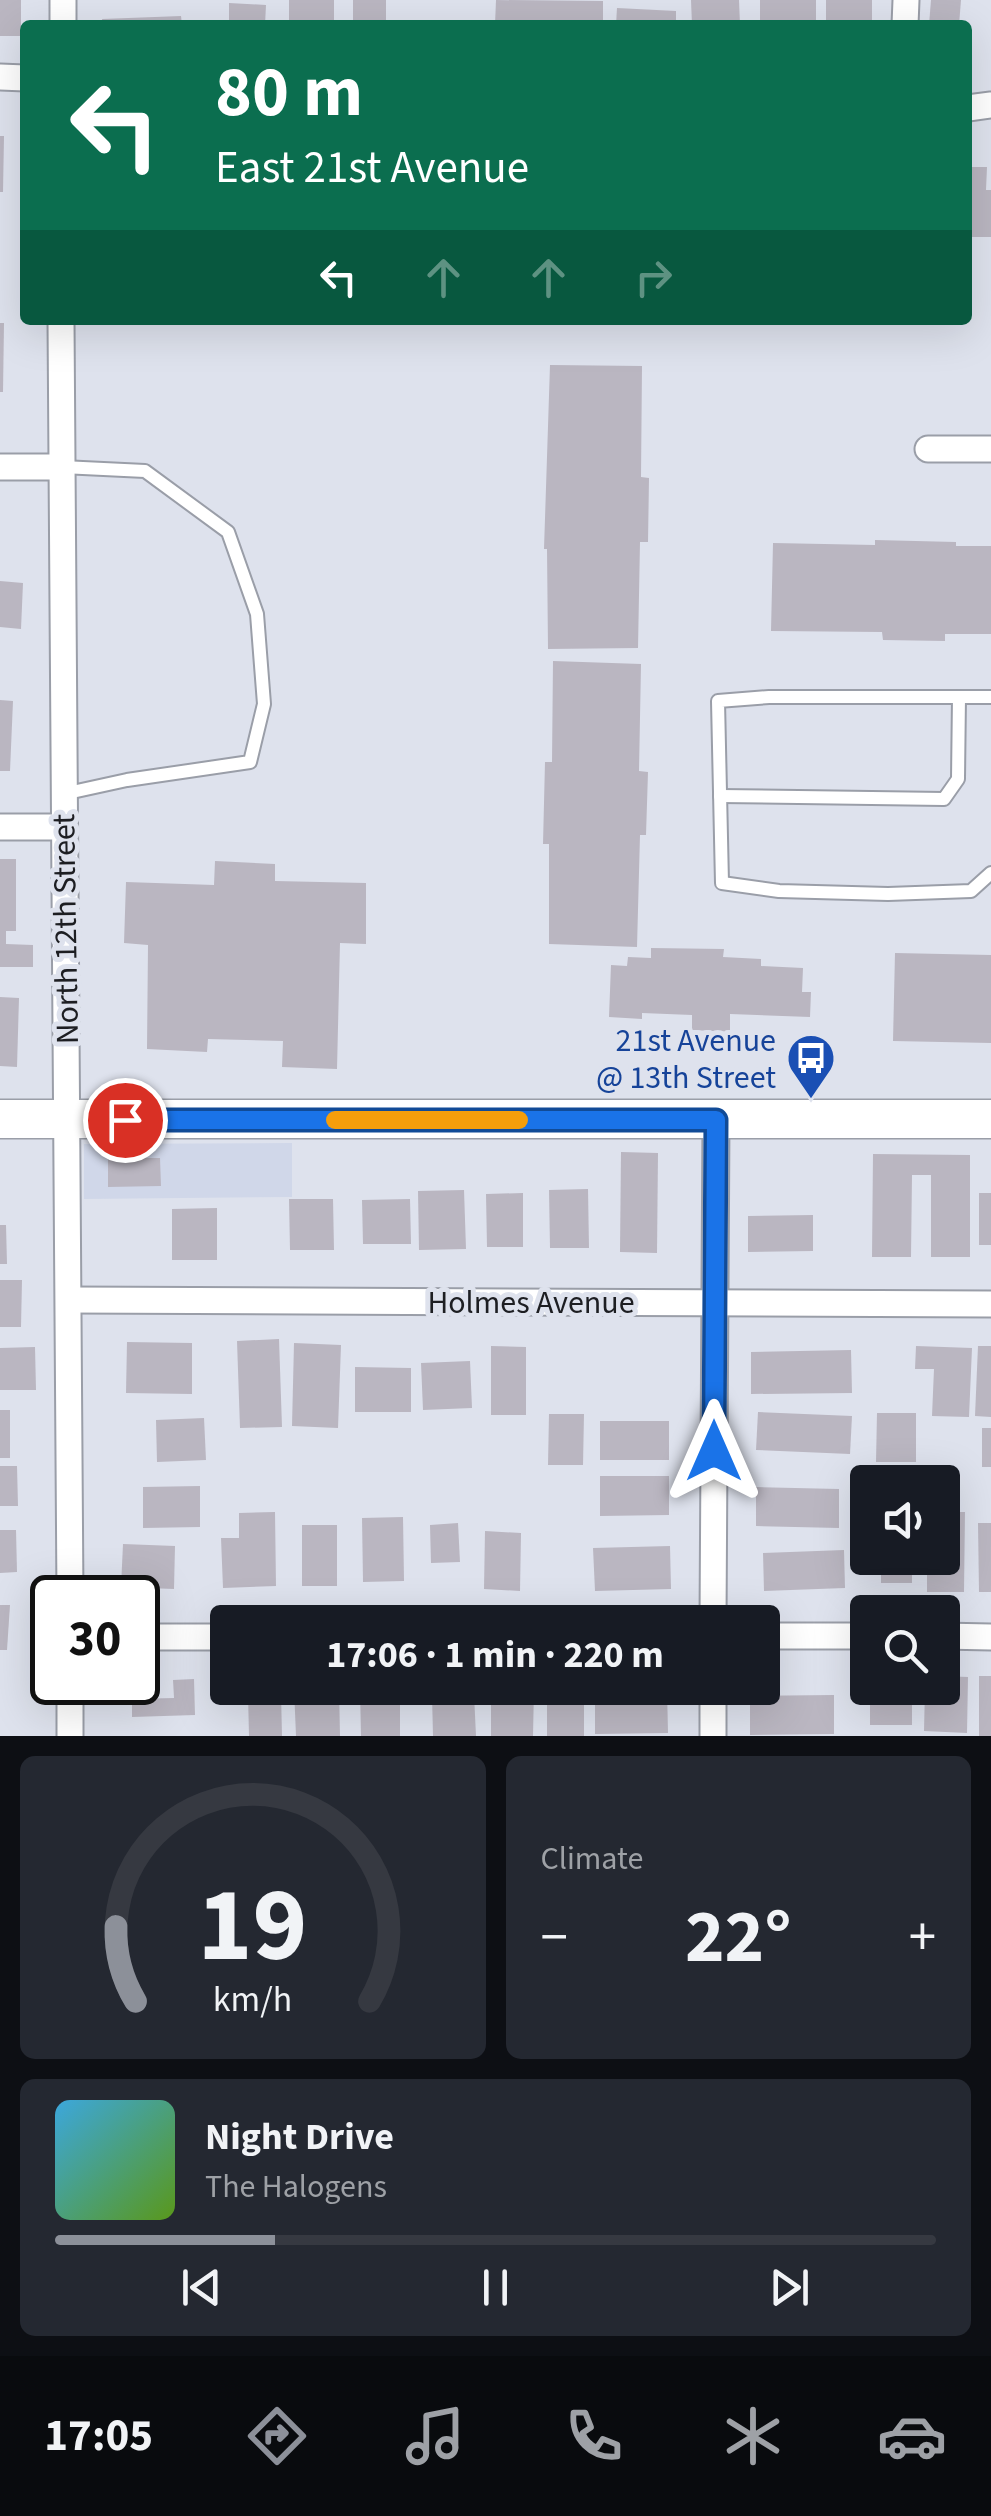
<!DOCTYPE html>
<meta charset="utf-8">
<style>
:root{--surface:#171b24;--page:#242831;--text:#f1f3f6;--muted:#9ea1a6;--line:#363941;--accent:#8c9099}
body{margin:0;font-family:"Source Sans 3",sans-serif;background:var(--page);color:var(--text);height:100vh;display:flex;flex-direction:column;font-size:38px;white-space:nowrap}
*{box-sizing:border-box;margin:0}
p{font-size:32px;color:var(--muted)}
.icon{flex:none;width:55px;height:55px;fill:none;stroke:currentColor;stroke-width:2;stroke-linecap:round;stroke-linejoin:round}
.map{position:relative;height:1736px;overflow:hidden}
.sheet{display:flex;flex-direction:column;gap:20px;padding:20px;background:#0d0f14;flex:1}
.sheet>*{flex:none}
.top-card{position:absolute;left:20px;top:20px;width:952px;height:305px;border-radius:10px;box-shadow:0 10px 40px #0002;background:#0b6e4f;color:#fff;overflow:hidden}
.tools{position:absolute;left:850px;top:1465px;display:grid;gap:20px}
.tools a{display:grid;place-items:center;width:110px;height:110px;border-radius:10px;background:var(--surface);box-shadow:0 10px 40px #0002;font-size:50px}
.speed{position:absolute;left:30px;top:1575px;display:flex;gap:20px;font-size:50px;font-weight:700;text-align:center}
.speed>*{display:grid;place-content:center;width:130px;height:130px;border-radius:50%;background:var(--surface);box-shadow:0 10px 40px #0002;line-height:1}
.speed .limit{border:5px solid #111;border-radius:15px;background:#fff;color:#111}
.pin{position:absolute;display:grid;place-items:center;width:85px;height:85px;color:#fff;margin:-42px;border:5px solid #fff;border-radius:50%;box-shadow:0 2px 10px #0007}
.me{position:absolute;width:110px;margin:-55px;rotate:0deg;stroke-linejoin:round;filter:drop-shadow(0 0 8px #0008)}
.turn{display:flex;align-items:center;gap:35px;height:210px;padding:0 30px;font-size:45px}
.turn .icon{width:130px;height:130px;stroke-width:2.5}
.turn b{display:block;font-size:70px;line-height:85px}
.lanes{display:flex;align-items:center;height:95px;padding:0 30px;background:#0003;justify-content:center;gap:50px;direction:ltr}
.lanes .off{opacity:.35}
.big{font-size:75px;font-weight:700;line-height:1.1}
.sheet .tile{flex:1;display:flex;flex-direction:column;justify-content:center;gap:15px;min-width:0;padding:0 35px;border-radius:15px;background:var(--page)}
.sheet .dial{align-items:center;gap:0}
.dial svg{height:260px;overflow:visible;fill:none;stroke:var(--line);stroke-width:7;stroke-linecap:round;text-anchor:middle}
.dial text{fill:var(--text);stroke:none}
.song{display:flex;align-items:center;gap:30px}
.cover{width:120px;height:120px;border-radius:15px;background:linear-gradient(135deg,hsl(200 70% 55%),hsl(90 70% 35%))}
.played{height:10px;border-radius:5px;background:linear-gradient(90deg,var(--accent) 25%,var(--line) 25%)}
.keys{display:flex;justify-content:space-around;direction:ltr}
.heat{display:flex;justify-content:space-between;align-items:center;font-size:55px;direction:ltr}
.sheet .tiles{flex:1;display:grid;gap:20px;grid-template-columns:1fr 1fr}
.tile:last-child{grid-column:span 2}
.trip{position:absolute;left:210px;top:1605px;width:570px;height:100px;border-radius:10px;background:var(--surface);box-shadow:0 10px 40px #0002;font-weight:700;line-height:100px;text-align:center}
.menu{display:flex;height:160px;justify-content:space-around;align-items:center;background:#090b0e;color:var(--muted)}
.menu .icon{width:70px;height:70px}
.menu .selected{color:var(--accent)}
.menu b{font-size:45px;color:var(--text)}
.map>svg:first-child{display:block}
.built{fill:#d0d7e9}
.building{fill:#bab6c1}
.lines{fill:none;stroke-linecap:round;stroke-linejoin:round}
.lane-casing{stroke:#9a9ea8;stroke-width:16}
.street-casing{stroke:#9a9ea8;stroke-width:29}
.secondary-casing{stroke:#9a9ea8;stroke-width:41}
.lane{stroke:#fff;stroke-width:12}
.street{stroke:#fff;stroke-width:25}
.secondary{stroke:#fff;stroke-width:38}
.route-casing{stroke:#114b97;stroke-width:25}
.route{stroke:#1a73e8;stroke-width:18}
.slow{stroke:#f59e0b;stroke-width:18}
.labels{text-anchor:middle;stroke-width:10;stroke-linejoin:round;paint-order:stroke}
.street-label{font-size:32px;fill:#1d1e22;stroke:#dee2ed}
.transit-label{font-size:32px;fill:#164399;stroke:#dee2ed;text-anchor:end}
</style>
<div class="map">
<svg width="991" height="1736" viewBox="0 0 991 1736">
<rect width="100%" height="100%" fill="#dee2ed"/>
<!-- built -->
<polygon class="built" points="292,1143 292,1197 84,1199 84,1144"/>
<!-- building -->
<g class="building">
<rect x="0" y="0" width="21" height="36"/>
<rect x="289" y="0" width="45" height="25"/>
<rect x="353" y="0" width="33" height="25"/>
<polygon points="496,0 603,1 603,25 495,25"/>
<polygon points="691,0 739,0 740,25 692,25"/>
<rect x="760" y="0" width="56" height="25"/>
<rect x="826" y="0" width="46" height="25"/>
<polygon points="931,0 961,0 959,25 929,25"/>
<polygon points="229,3 266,5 265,25 229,25"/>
<polygon points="617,8 676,11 676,25 616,25"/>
<polygon points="181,16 182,25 103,25 102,19"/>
<polygon points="0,136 4,136 3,192 0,192"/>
<polygon points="968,167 987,167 986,190 991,190 991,237 968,237"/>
<polygon points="0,323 4,323 3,392 0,392"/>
<polygon points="550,365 642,366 641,477 649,478 648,542 640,542 638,648 548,649 547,549 544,549"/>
<polygon points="875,540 956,542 956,546 991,546 991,634 945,634 945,641 883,640 882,632 771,631 773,543 875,545"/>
<polygon points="0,581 23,583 21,629 0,627"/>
<polygon points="553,661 641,664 639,771 648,772 646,835 640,835 637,947 549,944 549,844 543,844 545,762 552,762"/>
<polygon points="0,700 13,701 10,771 0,771"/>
<polygon points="0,859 16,859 16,931 6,931 6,944 33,945 33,967 0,967"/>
<polygon points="215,861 275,864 275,881 366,883 366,944 340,943 337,1069 282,1067 283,1041 208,1039 207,1052 147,1049 148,945 124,943 126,882 214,885"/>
<polygon points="651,948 724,949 723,957 761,959 761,966 803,968 802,992 811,992 810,1017 730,1014 730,1032 692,1030 692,1015 642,1013 642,1019 609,1017 611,965 627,966 628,957 651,958"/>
<polygon points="895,953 991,955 991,1043 893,1041"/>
<polygon points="0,997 19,998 17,1067 0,1066"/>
<polygon points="621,1152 658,1153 657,1253 620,1252"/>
<polygon points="873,1154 970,1155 970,1257 931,1257 931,1175 912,1175 911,1257 872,1257"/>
<polygon points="108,1158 160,1158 161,1186 108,1187"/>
<polygon points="588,1189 589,1248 550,1248 549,1190"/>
<polygon points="464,1190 466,1249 419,1250 418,1191"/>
<polygon points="523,1193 523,1247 487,1247 486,1194"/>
<rect x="979" y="1193" width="12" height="52"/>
<polygon points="289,1199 333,1199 334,1250 290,1250"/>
<polygon points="410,1199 411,1244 363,1244 362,1200"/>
<polygon points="217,1208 217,1260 172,1260 172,1209"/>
<polygon points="813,1215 813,1251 748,1252 748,1216"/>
<polygon points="0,1225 6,1225 7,1264 0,1264"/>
<polygon points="0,1280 22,1280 21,1327 0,1327"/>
<polygon points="279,1339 282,1427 240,1428 237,1341"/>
<polygon points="127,1342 192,1343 192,1394 126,1393"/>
<polygon points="294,1343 341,1345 338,1428 292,1426"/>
<polygon points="491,1346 526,1347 526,1415 491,1415"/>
<polygon points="916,1346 972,1348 969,1417 932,1416 934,1369 915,1369"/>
<polygon points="978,1346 991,1346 991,1417 975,1416"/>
<polygon points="35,1347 36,1390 0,1390 0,1348"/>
<polygon points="851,1350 852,1393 751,1394 751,1352"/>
<polygon points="470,1361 472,1408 423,1410 421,1363"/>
<polygon points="355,1367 411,1368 411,1412 355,1412"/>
<rect x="0" y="1410" width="10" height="48"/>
<polygon points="758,1412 852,1416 850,1454 756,1450"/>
<polygon points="877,1413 916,1413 916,1462 876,1462"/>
<polygon points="549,1414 584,1414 583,1465 548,1465"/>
<polygon points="204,1418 206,1460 157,1462 156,1420"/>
<rect x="600" y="1421" width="69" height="39"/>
<rect x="982" y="1428" width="9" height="39"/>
<polygon points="0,1466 17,1466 18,1506 0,1506"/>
<polygon points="600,1476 669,1476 669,1515 600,1516"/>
<polygon points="200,1486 200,1527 143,1528 143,1487"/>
<polygon points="756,1487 839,1489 839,1528 756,1526"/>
<polygon points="942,1492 947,1492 946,1512 965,1512 964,1592 927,1592 927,1558 942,1558"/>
<polygon points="275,1512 276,1586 223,1588 221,1538 239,1538 239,1513"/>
<polygon points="403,1517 404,1581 363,1582 362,1518"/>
<polygon points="458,1523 460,1562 431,1563 430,1525"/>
<polygon points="978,1523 991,1523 991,1592 979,1592"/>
<rect x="302" y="1525" width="35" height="61"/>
<polygon points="0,1530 16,1530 17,1572 0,1573"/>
<polygon points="485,1531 521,1533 520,1591 484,1589"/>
<polygon points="123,1544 175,1546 174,1589 121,1587"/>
<polygon points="670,1546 671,1589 595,1591 593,1548"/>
<polygon points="844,1550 845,1588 764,1591 763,1553"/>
<rect x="881" y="1558" width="31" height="25"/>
<polygon points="0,1605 10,1605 7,1650 0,1650"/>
<polygon points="942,1676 968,1677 967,1733 924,1731 925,1688 942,1688"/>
<rect x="979" y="1676" width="12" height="60"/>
<polygon points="194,1679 195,1715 132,1717 132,1699 174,1698 173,1680"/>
<polygon points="294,1688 339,1688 340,1736 296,1736"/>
<polygon points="360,1688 400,1688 400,1736 361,1736"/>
<polygon points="491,1688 534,1688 533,1736 491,1736"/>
<rect x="547" y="1688" width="37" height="48"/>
<polygon points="595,1688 667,1688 668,1733 595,1734"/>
<rect x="870" y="1688" width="42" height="37"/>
<polygon points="281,1693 282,1736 249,1736 248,1694"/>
<polygon points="474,1694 476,1736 433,1736 432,1695"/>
<polygon points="834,1695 834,1734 750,1735 750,1696"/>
</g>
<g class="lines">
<!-- lane casing -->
<g class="lane-casing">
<g id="lane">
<polyline points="62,467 145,471 228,532 257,614 264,704 250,762 127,780 63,794"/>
<polyline points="991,697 769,697 718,701 722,883 779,891 888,894 971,891 991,873"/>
<polyline points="720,796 944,799 958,779 959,697"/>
</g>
</g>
<!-- street casing -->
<g class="street-casing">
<g id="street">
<polyline points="63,25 63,0"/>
<polyline points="905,25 906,0"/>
<polyline points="0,77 25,78"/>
<polyline points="968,108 991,105"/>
<polyline points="61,320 70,1598"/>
<polyline points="928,449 991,449"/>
<polyline points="0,467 62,467"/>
<polyline points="0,827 64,827"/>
<polyline points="70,1300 991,1304"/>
<polyline points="713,1622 716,1120"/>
<polyline points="762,1636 868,1636"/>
<polyline points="942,1636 991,1637"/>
<polyline points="138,1637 228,1637"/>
<polyline points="70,1736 70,1682"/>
<polyline points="713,1736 713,1688"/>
</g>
</g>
<!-- secondary casing -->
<g class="secondary-casing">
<polyline id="secondary" points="0,1119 991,1119"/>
</g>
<!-- lane -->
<use href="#lane" class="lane"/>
<!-- street -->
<use href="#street" class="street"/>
<!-- secondary -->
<use href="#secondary" class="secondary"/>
</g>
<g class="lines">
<!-- route casing -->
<g class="route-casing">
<polyline id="route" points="125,1120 716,1120 714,1451"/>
</g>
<!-- route -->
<use href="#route" class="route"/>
<!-- slow -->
<polyline class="slow" points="335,1120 519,1120"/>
</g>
<!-- icons -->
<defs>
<g id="bus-pin" transform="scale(2.5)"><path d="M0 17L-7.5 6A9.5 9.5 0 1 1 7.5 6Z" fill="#1a4fb4" stroke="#dee2ed"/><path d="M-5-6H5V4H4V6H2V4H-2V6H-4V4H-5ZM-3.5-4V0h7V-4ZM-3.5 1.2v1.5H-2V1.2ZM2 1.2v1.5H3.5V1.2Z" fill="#fff"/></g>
</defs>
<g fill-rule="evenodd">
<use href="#bus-pin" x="811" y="1058"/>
</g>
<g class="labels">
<!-- street labels -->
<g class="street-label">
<text transform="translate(65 929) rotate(-91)" y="11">North 12th Street</text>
<text x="531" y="1313">Holmes Avenue</text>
</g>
<!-- transit labels -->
<g class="transit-label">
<text x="776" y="1051">21st Avenue<tspan x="776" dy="37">@ 13th Street</tspan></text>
</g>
</g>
</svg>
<div class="tools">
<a><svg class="icon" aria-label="sound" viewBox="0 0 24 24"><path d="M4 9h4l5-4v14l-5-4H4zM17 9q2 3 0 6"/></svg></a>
<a><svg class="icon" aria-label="search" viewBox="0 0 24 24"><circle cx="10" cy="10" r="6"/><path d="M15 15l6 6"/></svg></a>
</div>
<div class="speed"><div class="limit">30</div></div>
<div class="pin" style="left:125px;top:1120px;background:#d93025"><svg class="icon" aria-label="arrive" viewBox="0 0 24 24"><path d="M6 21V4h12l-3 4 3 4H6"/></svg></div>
<svg class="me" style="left:714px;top:1451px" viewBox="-20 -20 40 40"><path d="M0-17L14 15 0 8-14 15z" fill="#1a73e8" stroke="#fff" stroke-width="4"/></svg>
<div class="trip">17:06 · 1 min · 220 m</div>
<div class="top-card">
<div class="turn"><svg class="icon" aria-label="left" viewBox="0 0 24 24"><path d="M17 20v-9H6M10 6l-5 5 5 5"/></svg><div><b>80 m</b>East 21st Avenue</div></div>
<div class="lanes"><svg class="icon" aria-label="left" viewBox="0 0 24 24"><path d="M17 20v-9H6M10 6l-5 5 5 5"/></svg><svg class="icon off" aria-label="ahead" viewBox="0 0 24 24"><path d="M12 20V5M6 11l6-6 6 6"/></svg><svg class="icon off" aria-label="ahead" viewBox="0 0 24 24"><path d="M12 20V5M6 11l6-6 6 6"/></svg><svg class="icon off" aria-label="right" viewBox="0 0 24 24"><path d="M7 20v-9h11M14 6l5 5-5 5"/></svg></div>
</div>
</div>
<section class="sheet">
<div class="tiles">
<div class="tile dial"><svg viewBox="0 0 100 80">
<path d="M14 69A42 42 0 1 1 86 69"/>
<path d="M14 69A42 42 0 0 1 8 46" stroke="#8c9099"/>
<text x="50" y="56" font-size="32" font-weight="700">19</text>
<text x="50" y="72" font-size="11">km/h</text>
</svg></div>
<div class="tile"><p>Climate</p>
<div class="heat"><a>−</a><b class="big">22°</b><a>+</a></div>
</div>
<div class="tile">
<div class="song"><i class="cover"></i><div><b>Night Drive</b><p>The Halogens</p></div></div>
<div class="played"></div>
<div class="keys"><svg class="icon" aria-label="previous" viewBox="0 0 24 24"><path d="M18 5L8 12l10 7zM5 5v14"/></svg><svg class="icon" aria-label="pause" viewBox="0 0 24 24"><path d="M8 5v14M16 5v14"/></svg><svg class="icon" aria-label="next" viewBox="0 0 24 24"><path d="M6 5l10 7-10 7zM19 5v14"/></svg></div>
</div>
</div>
</section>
<nav class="menu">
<b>17:05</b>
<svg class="icon selected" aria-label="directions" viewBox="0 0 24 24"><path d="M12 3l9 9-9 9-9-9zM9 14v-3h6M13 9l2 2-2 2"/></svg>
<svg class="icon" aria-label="music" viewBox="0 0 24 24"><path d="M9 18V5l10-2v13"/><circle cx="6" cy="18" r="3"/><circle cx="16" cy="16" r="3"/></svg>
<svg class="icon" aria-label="phone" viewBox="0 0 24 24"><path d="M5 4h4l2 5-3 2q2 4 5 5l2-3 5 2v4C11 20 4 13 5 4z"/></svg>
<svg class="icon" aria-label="climate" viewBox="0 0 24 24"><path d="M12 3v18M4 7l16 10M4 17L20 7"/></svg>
<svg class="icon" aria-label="car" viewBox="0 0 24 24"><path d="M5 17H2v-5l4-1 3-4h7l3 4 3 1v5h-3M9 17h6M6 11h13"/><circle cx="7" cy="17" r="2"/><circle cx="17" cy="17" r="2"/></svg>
</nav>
